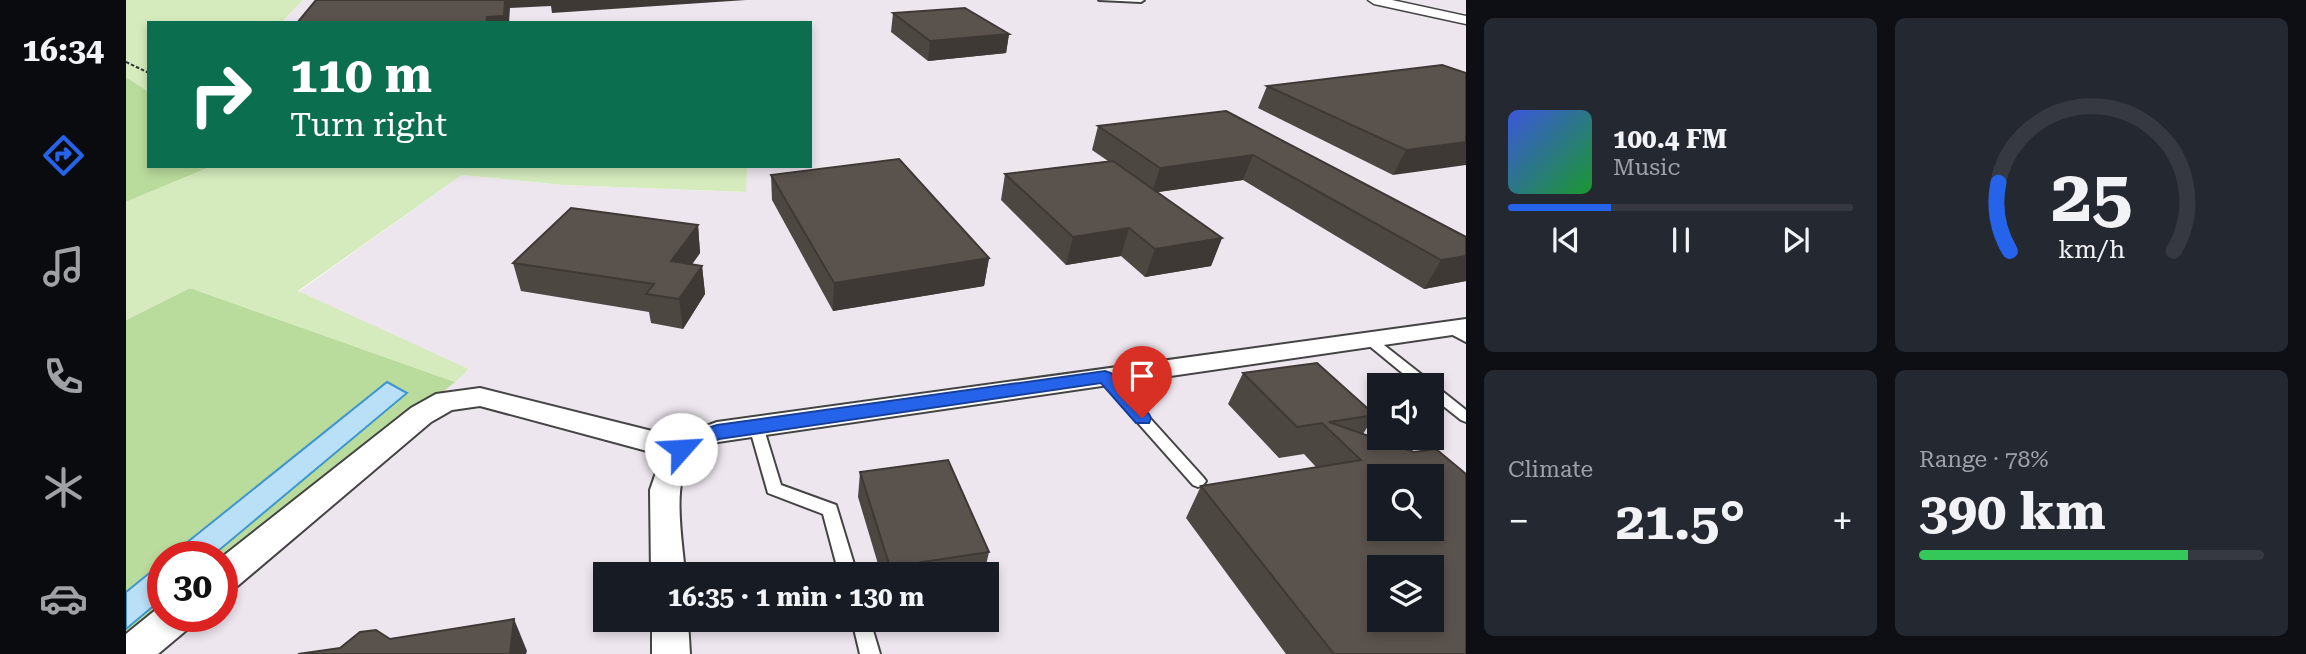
<!DOCTYPE html>
<meta charset="utf-8">
<style>
:root{--surface:#171b24;--page:#242831;--text:#f1f3f6;--muted:#9ea1a6;--line:#363941;--accent:#2563eb}
body{margin:0;font-family:"Roboto Serif",serif;background:var(--page);color:var(--text);height:100vh;display:flex;flex-direction:column;font-size:26px;white-space:nowrap}
*{box-sizing:border-box;margin:0}
p{font-size:23px;color:var(--muted)}
.icon{flex:none;width:38px;height:38px;fill:none;stroke:currentColor;stroke-width:2;stroke-linecap:round;stroke-linejoin:round}
.map{position:relative;flex:1;overflow:hidden}
.side{display:flex;flex-direction:column;gap:18px;padding:18px;background:#0d0f14;width:840px}
.side>*{flex:none}
.banner{position:absolute;left:21px;top:21px;width:665px;height:147px;border-radius:0px;box-shadow:0 4px 10px #0003;background:#0b6e4f;color:#fff;overflow:hidden}
.fabs{position:absolute;left:1241px;top:373px;display:grid;gap:14px}
.fabs a{display:grid;place-items:center;width:77px;height:77px;border-radius:0px;background:var(--surface);box-shadow:0 4px 10px #0003;font-size:35px}
.speed{position:absolute;left:21px;top:541px;display:flex;gap:14px;font-size:35px;font-weight:700;text-align:center}
.speed>*{display:grid;place-content:center;width:91px;height:91px;border-radius:50%;background:var(--surface);box-shadow:0 4px 10px #0003;line-height:1}
.speed .limit{border:10px solid #d22;background:#fff;color:#111}
.pin{position:absolute;display:grid;place-items:center;width:60px;height:60px;color:#fff;margin:-72px -30px;border-radius:50% 50% 50% 0;rotate:-45deg;box-shadow:0 0 7px #0007}
.pin .icon{rotate:45deg}
.me{position:absolute;width:77px;margin:-38px;rotate:64deg;stroke-linejoin:round;filter:drop-shadow(0 0 5px #0008)}
.turn{display:flex;align-items:center;gap:24px;height:147px;padding:0 28px;font-size:32px}
.turn .icon{width:91px;height:91px;stroke-width:2.5}
.turn b{display:block;font-size:49px;line-height:60px}
.big{font-size:52px;font-weight:700;line-height:1.1}
.side .card{flex:1;display:flex;flex-direction:column;justify-content:center;gap:10px;min-width:0;padding:0 24px;border-radius:10px;background:var(--page)}
.side .dial{align-items:center;gap:0}
.dial svg{height:182px;overflow:visible;fill:none;stroke:var(--line);stroke-width:7;stroke-linecap:round;text-anchor:middle}
.dial text{fill:var(--text);stroke:none}
.song{display:flex;align-items:center;gap:21px}
.cover{width:84px;height:84px;border-radius:10px;background:linear-gradient(135deg,hsl(230 70% 55%),hsl(130 70% 35%))}
.played{height:7px;border-radius:4px;background:linear-gradient(90deg,var(--accent) 30%,var(--line) 30%)}
.keys{display:flex;justify-content:space-around;direction:ltr}
.heat{display:flex;justify-content:space-between;align-items:center;font-size:38px;direction:ltr}
.charge{height:10px;border-radius:5px;background:linear-gradient(90deg,#34c759 78%,var(--line) 0)}
.side .tiles{flex:1;display:grid;gap:18px;grid-template-columns:repeat(2,1fr)}
.trip{position:absolute;left:467px;top:562px;width:406px;height:70px;border-radius:0px;background:var(--surface);box-shadow:0 4px 10px #0003;font-weight:700;line-height:70px;text-align:center}
main{display:flex;flex:1;min-height:0}
.tab-bar{display:flex;flex-direction:column;width:126px;justify-content:space-around;align-items:center;background:#090b0e;color:var(--muted)}
.tab-bar .icon{width:49px;height:49px}
.tab-bar .current{color:var(--accent)}
.tab-bar b{font-size:32px;color:var(--text)}
.map>svg:first-child{display:block}
.industrial{fill:#eee6ef;fill-rule:evenodd}
.green{fill:#d5ebbd}
.forest{fill:#b9dc9c}
.water{fill:#b9e0f7;stroke:#3f96cf;stroke-width:2}
.lines{fill:none;stroke-linecap:round;stroke-linejoin:round}
.service-casing{stroke:#444;stroke-width:4}
.minor-casing{stroke:#444;stroke-width:4}
.tertiary-casing{stroke:#444;stroke-width:3}
.path{stroke:#333;stroke-width:2;stroke-dasharray:3.5 2;stroke-linecap:butt}
.service{fill:#fff;fill-rule:evenodd}
.minor{fill:#fff;fill-rule:evenodd}
.tertiary{fill:#fff;fill-rule:evenodd}
.wall{fill:#4d4742}
.shaded-wall{fill:#3f3936}
.building{fill:#5a524d;stroke:#3f3936;stroke-width:2;fill-rule:evenodd}
.route{fill:#2563eb;stroke:#184099;stroke-width:2}
</style>
<main>
<nav class="tab-bar">
<b>16:34</b>
<svg class="icon current" aria-label="directions" viewBox="0 0 24 24"><path d="M12 3l9 9-9 9-9-9zM9 14v-3h6M13 9l2 2-2 2"/></svg>
<svg class="icon" aria-label="music" viewBox="0 0 24 24"><path d="M9 18V5l10-2v13"/><circle cx="6" cy="18" r="3"/><circle cx="16" cy="16" r="3"/></svg>
<svg class="icon" aria-label="phone" viewBox="0 0 24 24"><path d="M5 4h4l2 5-3 2q2 4 5 5l2-3 5 2v4C11 20 4 13 5 4z"/></svg>
<svg class="icon" aria-label="climate" viewBox="0 0 24 24"><path d="M12 3v18M4 7l16 10M4 17L20 7"/></svg>
<svg class="icon" aria-label="car" viewBox="0 0 24 24"><path d="M5 17H2v-5l4-1 3-4h7l3 4 3 1v5h-3M9 17h6M6 11h13"/><circle cx="7" cy="17" r="2"/><circle cx="17" cy="17" r="2"/></svg>
</nav>
<div class="map">
<svg width="1340" height="654" viewBox="0 0 1340 654">
<rect width="100%" height="100%" fill="#fffdf5"/>
<!-- industrial -->
<path class="industrial" d="M177,0h1163v654h-1340l43,-38h53v-44l247,-203 -171,-77 164,-117 100,10 183,7 2,-26h63v-143h-529zM1253,385h53v53h-53zM1253,476h53v52h-53zM1253,567h53v53h-53zM480,574h381v46h-381z"/>
<!-- green -->
<g class="green">
<polygon points="0,0 177,0 155,23 23,23 23,92 0,77"/>
<polygon points="86,166 621,166 620,192 436,185 336,175 172,291 343,369 329,382 64,288 0,320 0,202"/>
</g>
<!-- forest -->
<g class="forest">
<polygon points="0,77 23,92 23,166 86,166 0,202"/>
<polygon points="64,288 329,382 96,572 96,556 37,556 37,616 0,651 0,320"/>
</g>
<!-- water -->
<g class="water">
<polygon points="261,382 281,393 86,556 44,556"/>
<polygon points="37,562 37,598 0,629 0,592"/>
</g>
<g class="lines">
<!-- service casing -->
<g class="service-casing">
<g id="service">
<polygon points="973,0 1018,0 1015,2"/>
<polygon points="1325,325 1340,333 1340,342 1321,332 1319,329"/>
<polygon points="1245,337 1249,338 1305,382 1306,386 1311,387 1340,410 1340,422 1335,420 1306,397 1306,385 1291,385 1241,344 1239,341"/>
<polygon points="979,373 984,374 1077,477 1080,481 1077,485 1072,487 1067,485 974,380 972,377 974,374"/>
<polygon points="630,421 635,422 637,426 655,485 710,505 731,574 713,574 697,514 642,493 623,426 625,422"/>
<polygon points="726,620 744,620 754,654 734,654"/>
</g>
</g>
<!-- minor casing -->
<g class="minor-casing">
<g id="minor">
<path d="M1340,319v14l-748,109c-8,3 -18,6 -25,13 -23,23 -10,89 -8,119h-34l-1,-84 12,-35 -182,-49 -28,4 -21,12 -197,167 -12,4v-36l189,-149 25,-14 44,-6 196,49 41,-15z"/>
<polygon points="37,604 37,616 68,616 63,628 32,654 0,654 0,634"/>
<polygon points="526,620 562,620 564,654 526,654"/>
</g>
</g>
<!-- tertiary casing -->
<g class="tertiary-casing">
<polygon id="tertiary" points="1242,0 1266,0 1340,16 1340,24 1248,4"/>
</g>
<!-- path -->
<polyline class="path" points="0,62 23,73"/>
<!-- service -->
<use href="#service" class="service"/>
<!-- minor -->
<use href="#minor" class="minor"/>
<!-- tertiary -->
<use href="#tertiary" class="tertiary"/>
</g>
<!-- wall -->
<g class="wall">
<polygon points="767,13 883,34 880,53 802,61 765,32"/>
<polygon points="1340,73 1267,175 1132,108 1141,86"/>
<polygon points="1100,111 1340,237 1340,281 1298,289 1117,180 1031,192 1096,238 1085,266 1019,277 995,256 940,265 875,200 879,174 982,161 966,150 972,126"/>
<polygon points="645,175 863,258 858,286 707,311 646,200"/>
<polygon points="572,225 574,253 566,264 576,266 579,294 557,329 525,323 523,312 395,291 387,263"/>
<polygon points="1117,373 1249,415 1237,434 1340,654 1160,654 1060,518 1075,486 1190,467 1178,454 1153,458 1102,404"/>
<polygon points="734,472 863,552 858,574 755,574 732,497"/>
</g>
<!-- shaded-wall -->
<g class="shaded-wall">
<polygon points="379,0 620,0 426,13 425,6 384,8 383,23 360,23 361,17"/>
<polygon points="883,34 880,53 802,61 804,41"/>
<polygon points="1340,142 1340,165 1267,175 1280,150"/>
<polygon points="1127,155 1117,180 1026,193 1034,168"/>
<polygon points="572,225 574,253 548,290 545,261"/>
<polygon points="1003,228 995,256 940,265 947,237"/>
<polygon points="1096,238 1085,266 1019,277 1029,249"/>
<polygon points="1340,256 1340,281 1298,289 1315,260"/>
<polygon points="863,258 858,286 707,311 708,283"/>
<polygon points="576,266 579,294 557,329 553,299"/>
<polygon points="388,619 401,651 400,654 384,654"/>
</g>
<!-- building -->
<g class="building">
<polygon points="190,0 379,0 378,16 361,17 360,23 171,23"/>
<polygon points="839,8 883,34 804,41 767,13"/>
<polygon points="1316,65 1340,73 1340,142 1280,150 1141,86"/>
<polygon points="1100,111 1340,237 1340,256 1315,260 1127,155 1034,168 972,126"/>
<polygon points="773,159 863,258 708,283 645,175"/>
<polygon points="987,161 1096,238 1029,249 1003,228 947,237 879,174"/>
<polygon points="445,208 572,225 545,261 576,266 553,299 520,294 528,284 387,263"/>
<path d="M1191,363l58,52 -46,7 85,30 22,-3 30,25v180h-132l-133,-168 160,-26 -39,-37 -25,4 -54,-54zM1253,476h53v52h-53zM1253,567h53v53h-53z"/>
<polygon points="822,460 863,552 764,567 734,472"/>
<polygon points="388,619 384,654 172,654 214,648 234,632 250,630 264,639"/>
</g>
<!-- route -->
<polygon class="route" points="979,371 985,373 1023,414 1025,418 1023,423 1010,423 975,383 593,439 555,456 548,454 545,449 561,435 591,425"/>
</svg>
<div class="fabs">
<a><svg class="icon" aria-label="sound" viewBox="0 0 24 24"><path d="M4 9h4l5-4v14l-5-4H4zM17 9q2 3 0 6"/></svg></a>
<a><svg class="icon" aria-label="search" viewBox="0 0 24 24"><circle cx="10" cy="10" r="6"/><path d="M15 15l6 6"/></svg></a>
<a><svg class="icon" aria-label="layers" viewBox="0 0 24 24"><path d="M12 4l9 5-9 5-9-5zM3 14l9 5 9-5"/></svg></a>
</div>
<div class="speed"><div class="limit">30</div></div>
<div class="pin" style="left:1016px;top:418px;background:#d93025"><svg class="icon" aria-label="arrive" viewBox="0 0 24 24"><path d="M6 21V4h12l-3 4 3 4H6"/></svg></div>
<svg class="me" style="left:555px;top:449px" viewBox="-20 -20 40 40"><circle r="19" fill="#fff"/><path d="M0-13L10 11 0 6-10 11z" fill="#2563eb"/></svg>
<div class="trip">16:35 · 1 min · 130 m</div>
<div class="banner">
<div class="turn"><svg class="icon" aria-label="right" viewBox="0 0 24 24"><path d="M7 20v-9h11M14 6l5 5-5 5"/></svg><div><b>110 m</b>Turn right</div></div>
</div>
</div>
<section class="side">
<div class="tiles">
<div class="card">
<div class="song"><i class="cover"></i><div><b>100.4 FM</b><p>Music</p></div></div>
<div class="played"></div>
<div class="keys"><svg class="icon" aria-label="previous" viewBox="0 0 24 24"><path d="M18 5L8 12l10 7zM5 5v14"/></svg><svg class="icon" aria-label="pause" viewBox="0 0 24 24"><path d="M8 5v14M16 5v14"/></svg><svg class="icon" aria-label="next" viewBox="0 0 24 24"><path d="M6 5l10 7-10 7zM19 5v14"/></svg></div>
</div>
<div class="card dial"><svg viewBox="0 0 100 80">
<path d="M14 69A42 42 0 1 1 86 69"/>
<path d="M14 69A42 42 0 0 1 9 39" stroke="#2563eb"/>
<text x="50" y="56" font-size="32" font-weight="700">25</text>
<text x="50" y="72" font-size="11">km/h</text>
</svg></div>
<div class="card"><p>Climate</p>
<div class="heat"><a>−</a><b class="big">21.5°</b><a>+</a></div>
</div>
<div class="card"><p>Range · 78%</p><b class="big">390 km</b><div class="charge"></div></div>
</div>
</section>
</main>
